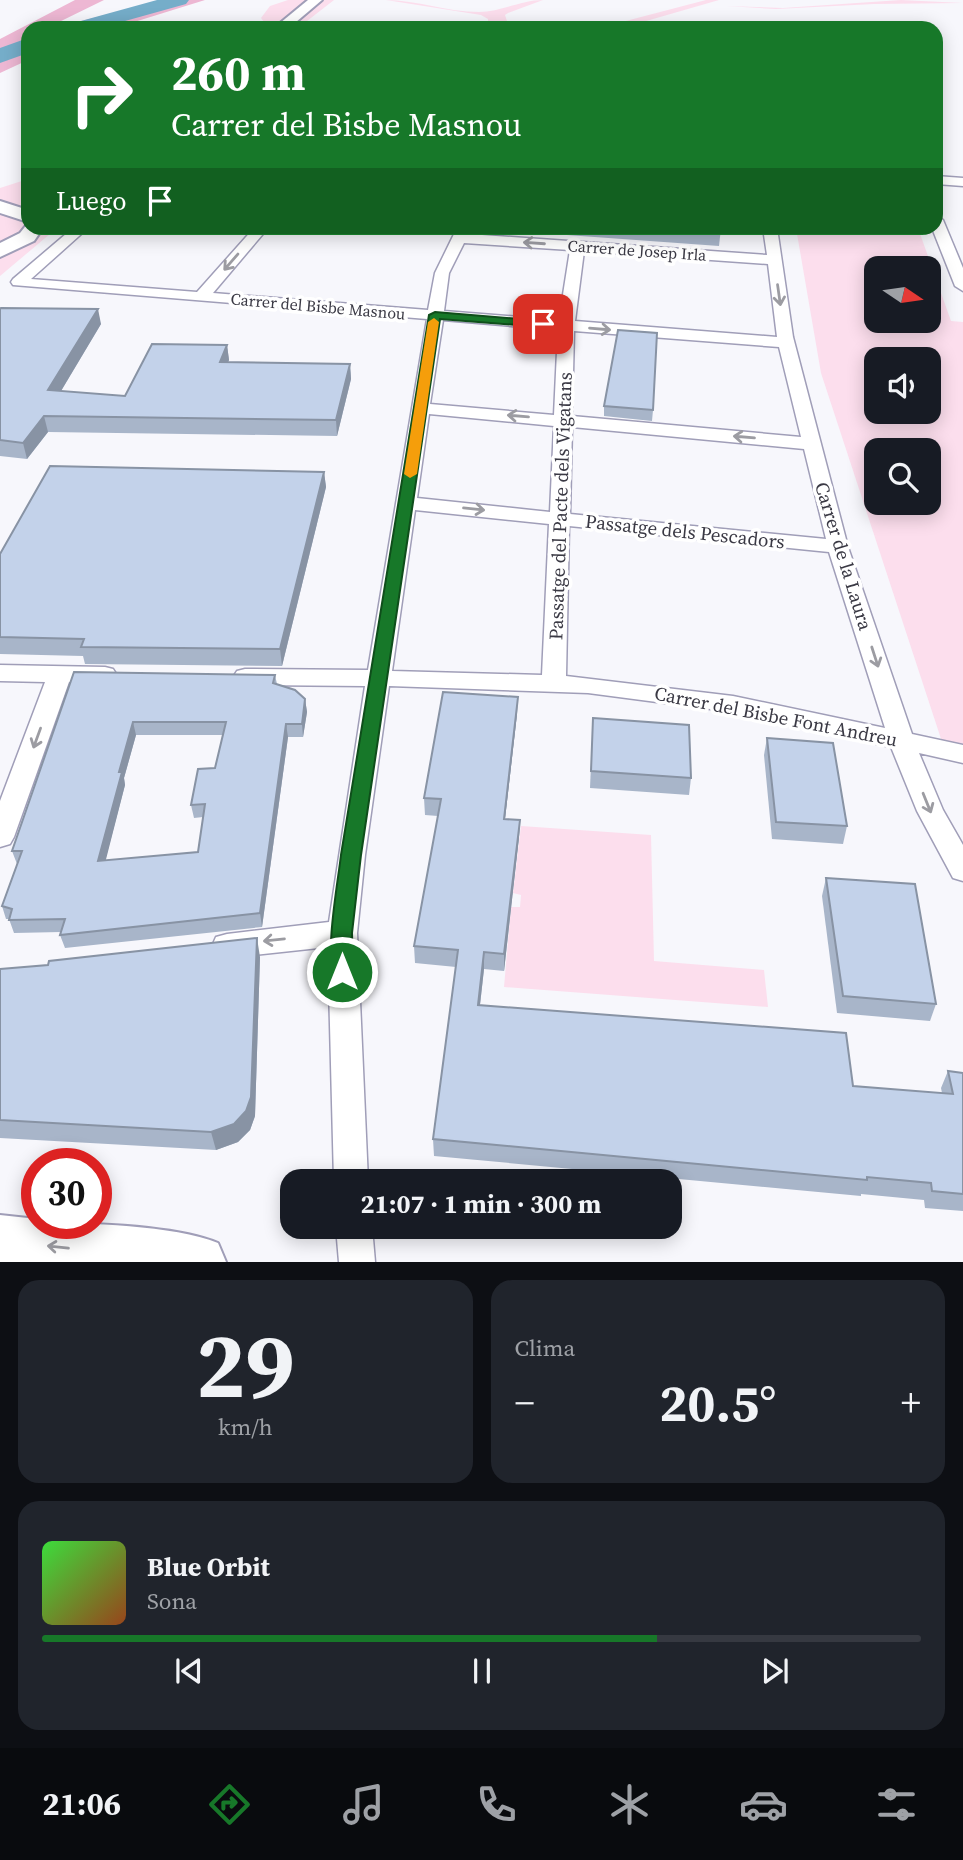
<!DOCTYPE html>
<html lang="es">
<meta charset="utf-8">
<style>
:root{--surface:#171b24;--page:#20242c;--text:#f1f3f6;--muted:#9ea1a6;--line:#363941;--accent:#177829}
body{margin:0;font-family:"Source Serif 4",serif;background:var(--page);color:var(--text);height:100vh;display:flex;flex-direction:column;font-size:26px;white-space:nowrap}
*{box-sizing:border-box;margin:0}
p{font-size:23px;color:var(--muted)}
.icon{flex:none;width:38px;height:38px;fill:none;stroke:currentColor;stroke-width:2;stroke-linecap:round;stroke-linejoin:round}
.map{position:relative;height:1262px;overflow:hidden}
.sheet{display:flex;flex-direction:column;gap:18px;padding:18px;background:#0d0f14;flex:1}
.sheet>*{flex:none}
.top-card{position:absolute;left:21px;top:21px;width:922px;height:214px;border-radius:21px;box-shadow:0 4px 18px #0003;background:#177829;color:#fff;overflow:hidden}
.needle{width:46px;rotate:103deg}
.buttons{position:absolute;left:864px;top:256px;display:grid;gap:14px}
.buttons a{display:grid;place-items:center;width:77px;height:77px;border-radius:14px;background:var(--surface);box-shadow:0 4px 18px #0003;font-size:35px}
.speed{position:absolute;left:21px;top:1148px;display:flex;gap:14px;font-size:35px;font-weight:700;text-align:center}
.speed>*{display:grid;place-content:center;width:91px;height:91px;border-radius:50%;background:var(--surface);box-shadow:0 4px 18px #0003;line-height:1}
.speed .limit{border:10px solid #d22;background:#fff;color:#111}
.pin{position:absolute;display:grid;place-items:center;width:60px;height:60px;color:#fff;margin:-30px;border-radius:14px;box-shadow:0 4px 10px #0006}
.me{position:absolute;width:77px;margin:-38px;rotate:0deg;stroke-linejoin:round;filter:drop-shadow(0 0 5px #0008)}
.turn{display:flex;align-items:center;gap:24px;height:147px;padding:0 35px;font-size:32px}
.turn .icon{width:91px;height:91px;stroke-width:2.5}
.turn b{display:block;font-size:49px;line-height:60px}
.then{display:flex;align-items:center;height:66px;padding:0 35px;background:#0003;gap:14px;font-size:26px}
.big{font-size:52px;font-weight:700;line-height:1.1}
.sheet .tile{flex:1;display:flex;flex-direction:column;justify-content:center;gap:10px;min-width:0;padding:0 24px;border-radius:21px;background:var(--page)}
.sheet .dial{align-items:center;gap:0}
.dial b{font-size:91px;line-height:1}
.song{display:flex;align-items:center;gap:21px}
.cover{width:84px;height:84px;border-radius:10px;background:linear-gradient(135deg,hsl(120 70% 55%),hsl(20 70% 35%))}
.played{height:7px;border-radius:4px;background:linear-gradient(90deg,var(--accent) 70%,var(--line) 70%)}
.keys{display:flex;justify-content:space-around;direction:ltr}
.heat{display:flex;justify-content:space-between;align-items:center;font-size:38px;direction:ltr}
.sheet .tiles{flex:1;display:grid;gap:18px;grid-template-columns:1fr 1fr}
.tile:last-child{grid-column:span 2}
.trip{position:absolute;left:280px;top:1169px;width:402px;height:70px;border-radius:21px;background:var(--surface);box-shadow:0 4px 18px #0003;font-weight:700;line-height:70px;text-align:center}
.tabs{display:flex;height:112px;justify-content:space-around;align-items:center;background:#090b0e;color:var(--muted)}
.tabs .icon{width:49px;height:49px}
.tabs .current{color:var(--accent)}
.tabs b{font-size:32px;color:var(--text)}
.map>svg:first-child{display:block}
.green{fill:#fcdeed;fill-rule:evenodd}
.forest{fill:#edb7d3}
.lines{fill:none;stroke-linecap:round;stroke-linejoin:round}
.river{fill:#75adc9;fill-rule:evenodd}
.street-casing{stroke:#a09eb8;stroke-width:3}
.secondary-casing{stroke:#a09eb8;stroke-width:4}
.street{fill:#fff;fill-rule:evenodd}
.secondary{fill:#fff;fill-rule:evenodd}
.wall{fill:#a8b5c9;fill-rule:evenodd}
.shaded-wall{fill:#8893a4}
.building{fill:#c3d2ea;stroke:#8893a4;stroke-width:2;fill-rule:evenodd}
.oneway{stroke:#9c9ca2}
.route{fill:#177829;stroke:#0f4e1b;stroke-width:2}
.slow{fill:#f59e0b}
.labels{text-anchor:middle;stroke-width:7;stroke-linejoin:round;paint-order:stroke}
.far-street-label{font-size:16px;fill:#3a3944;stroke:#fff}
.street-label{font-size:19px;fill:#3a3944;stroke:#fff}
</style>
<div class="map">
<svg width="963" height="1262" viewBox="0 0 963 1262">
<rect width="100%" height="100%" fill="#f7f7fc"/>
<!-- green -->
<g class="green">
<polygon points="288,0 334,0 298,28 260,28 265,23 261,18 270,6"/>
<path d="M386,0c31,0 61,12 93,12 22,0 42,-12 64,-12l-35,13 -3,2 2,6 -19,2v-4l-7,-4z"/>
<polygon points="706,0 719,0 622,28 599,28"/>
<polygon points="901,0 963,3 874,4 776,9 726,6 783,8"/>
<polygon points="28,179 28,228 57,228 0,276 0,188"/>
<path d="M796,228h122l33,93 12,1v432l-18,-3 -124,-378zM877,268h52v52h-52zM877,359h52v52h-52zM877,450h52v52h-52z"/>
<polygon points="521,826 651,835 654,961 764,970 768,1007 504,987 511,907 520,907 521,895 513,893"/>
</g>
<!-- forest -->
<polygon class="forest" points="75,0 104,0 55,24 66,25 164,0 205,0 115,28 28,28 28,60 0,73 0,39"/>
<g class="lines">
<!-- river -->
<g class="river">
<polygon points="157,0 189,0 186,4 100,28 67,28 70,24"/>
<polygon points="28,38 28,53 0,63 0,48"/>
</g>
<!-- street casing -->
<g class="street-casing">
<g id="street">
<polygon points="936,176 963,178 963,186 936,184"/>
<polygon points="936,216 943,220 963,268 963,291 955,286 932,228 936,228"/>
<path d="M73,228h15l-57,51 166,13 57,-64h14l-55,65 215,17 7,-37 22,-45h14l-3,6 299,21 -4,-27h14l16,109 55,210 64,187 51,11v18l-44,-10 24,57 20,35v36l-10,-3 -36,-67 -26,-64 -158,-35 -145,-19 -199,-7 -24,169 -8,78 11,248h-34l-6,-234 -101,11 -11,-3 -4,-9 4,-9 11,-3 102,-12 36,-236 -120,-1 -8,-2 -4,-6 4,-6 8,-2 123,1 59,-351 -414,-34 -2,-3 2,-3zM464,243l106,7 -11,70 -115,-9 5,-38zM584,251l184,13 9,73 -202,-16zM443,320l115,10 -4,85 -124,-11zM574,331l205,16 22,90 -229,-21zM429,414l125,12 -4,86 -133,-14zM572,427l232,22 22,90 -256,-25zM415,510l134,14 -7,151 -150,-4zM569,526l260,26 56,176 -152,-32 -167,-20z"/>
<polygon points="0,665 105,667 113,669 117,675 113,681 69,682 14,837 10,844 0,847 0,801 45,682 0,681"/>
<polygon points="336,1227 372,1227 375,1262 339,1262"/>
</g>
</g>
<!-- secondary casing -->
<g class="secondary-casing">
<g id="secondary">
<polygon points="308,0 322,0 289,28 274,28"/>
<polygon points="0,201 28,210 28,222 0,213"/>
<polygon points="28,223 28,228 43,228 34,241 0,257 0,243 20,233"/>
<path d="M0,1215l37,4v4c49,0 137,2 181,20l8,19h-226z"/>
</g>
</g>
<!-- street -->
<use href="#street" class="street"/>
<!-- secondary -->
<use href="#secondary" class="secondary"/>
</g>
<!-- wall -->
<g class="wall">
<polygon points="319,228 344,228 343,229"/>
<polygon points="496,228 721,228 719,246 496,230"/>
<polygon points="0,309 101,324 61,391 125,396 227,345 229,360 228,362 350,364 351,379 337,436 48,432 27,459 0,456"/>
<polygon points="604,406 653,410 652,421 604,416"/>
<polygon points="324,472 326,487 282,666 85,664 83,656 0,654 0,554"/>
<path d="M74,672l201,3 2,9 28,15 2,13 -4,25h-15l-26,190 -197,21 -5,-13 1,-3 -47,1 -5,-14h-3l-4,-13 15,-42 -5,-13zM136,735h87l-8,33 -24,37 3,13 9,-1 -5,35 -93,9 20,-76 -1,-7z"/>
<polygon points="517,714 505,819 520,820 519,837 504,971 484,969 480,1005 853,1086 942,1093 941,1088 948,1071 963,1073 963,1211 925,1208 924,1200 861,1194 861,1196 434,1156 433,1139 456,967 415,963 414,946 438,816 425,815 424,798"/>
<polygon points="593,718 691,778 689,795 590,788"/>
<polygon points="767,738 847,826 843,844 772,839 764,755"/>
<polygon points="826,878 936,1004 930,1021 837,1013 822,896"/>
<polygon points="260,957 255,1116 250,1130 238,1142 216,1150 0,1138 0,969"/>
</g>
<!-- shaded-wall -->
<g class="shaded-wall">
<polygon points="98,309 101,324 52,406 48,390"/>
<polygon points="227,345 229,360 222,377 220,362"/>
<polygon points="350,364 351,379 337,436 336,420"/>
<polygon points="44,416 48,432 27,459 23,443"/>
<polygon points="324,472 326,487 282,666 280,649"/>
<polygon points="518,697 517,714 503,836 504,819"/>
<polygon points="305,699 307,712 303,737 302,724"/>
<polygon points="133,722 136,735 124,778 125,785 102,875 98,861 119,772"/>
<polygon points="286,724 288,737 262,927 260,913"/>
<polygon points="520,820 519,837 504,971 504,954"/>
<polygon points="257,938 260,957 255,1116 250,1130 238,1142 216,1150 211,1132"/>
<polygon points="484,952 484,969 478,1022 478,1005"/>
</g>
<!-- building -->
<g class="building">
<polygon points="690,228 721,228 721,230"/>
<polygon points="1,308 98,309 48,390 125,396 152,344 227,345 220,362 350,364 336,420 44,416 23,443 0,440 0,309"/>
<polygon points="618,330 657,333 653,410 604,406"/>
<polygon points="50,466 324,472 280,649 81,647 84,639 0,637 0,554"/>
<path d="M74,672l201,3 -2,8 22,7 10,9 -3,25h-16l-26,189 -200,22 5,-16 -56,1 3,-11 -10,-3 20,-55h-10zM133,722h93l-11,46 -17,1 -7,36 14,-1 -7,48 -100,9 24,-89h-3z"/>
<polygon points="443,692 518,697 504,819 520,820 504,954 484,952 478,1005 846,1033 853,1086 953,1094 948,1071 963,1073 963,1194 932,1191 931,1183 867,1177 867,1180 433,1139 458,950 414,946 441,799 424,798"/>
<polygon points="593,718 689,725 691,778 591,771"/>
<polygon points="767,738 833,743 847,826 776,822"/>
<polygon points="826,878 915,884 936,1004 843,996"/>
<polygon points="257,938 251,1097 246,1111 234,1124 211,1132 0,1120 0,969 48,965 49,961"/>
</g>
<!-- one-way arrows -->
<defs><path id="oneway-shaft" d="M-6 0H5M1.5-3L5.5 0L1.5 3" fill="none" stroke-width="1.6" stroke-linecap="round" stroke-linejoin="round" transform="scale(1.75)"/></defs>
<g class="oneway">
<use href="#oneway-shaft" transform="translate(534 243) rotate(-176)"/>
<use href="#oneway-shaft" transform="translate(231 262) rotate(131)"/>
<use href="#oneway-shaft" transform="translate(779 295) rotate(82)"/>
<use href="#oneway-shaft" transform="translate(600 329) rotate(5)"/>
<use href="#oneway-shaft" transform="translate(518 416) rotate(-175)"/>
<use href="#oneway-shaft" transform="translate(744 437) rotate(-175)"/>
<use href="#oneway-shaft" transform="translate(474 509) rotate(6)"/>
<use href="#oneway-shaft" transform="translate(875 657) rotate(72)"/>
<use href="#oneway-shaft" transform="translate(37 738) rotate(110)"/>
<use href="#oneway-shaft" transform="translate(927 803) rotate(68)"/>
<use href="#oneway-shaft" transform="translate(274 940) rotate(174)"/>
<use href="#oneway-shaft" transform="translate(58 1247) rotate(-174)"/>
</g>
<!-- route -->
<path class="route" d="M435,312l108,9 5,3 -5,3 -103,-8 -79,536 -9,78 1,39 -3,6 -8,3 -7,-3c-11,-22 3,-96 6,-123l88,-540z"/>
<!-- slow -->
<polygon class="slow" points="434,318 439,322 417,474 410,478 404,474 428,322"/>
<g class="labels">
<!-- far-street labels -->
<g class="far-street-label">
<text transform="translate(637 250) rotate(4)" y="6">Carrer de Josep Irla</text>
<text transform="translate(318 306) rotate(5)" y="6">Carrer del Bisbe Masnou</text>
</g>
<!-- street labels -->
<g class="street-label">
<text transform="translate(560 506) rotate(-88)" y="7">Passatge del Pacte dels Vigatans</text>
<text transform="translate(685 531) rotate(6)" y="7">Passatge dels Pescadors</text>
<text transform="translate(844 556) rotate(73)" y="7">Carrer de la Laura</text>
<text transform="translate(776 716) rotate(11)" y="7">Carrer del Bisbe Font Andreu</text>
</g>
</g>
</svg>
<div class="buttons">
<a><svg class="needle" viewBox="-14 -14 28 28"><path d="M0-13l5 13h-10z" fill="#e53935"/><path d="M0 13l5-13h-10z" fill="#9ea1a6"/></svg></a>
<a><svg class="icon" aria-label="sound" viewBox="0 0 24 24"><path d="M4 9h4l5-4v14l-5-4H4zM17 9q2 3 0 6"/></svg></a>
<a><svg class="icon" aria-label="search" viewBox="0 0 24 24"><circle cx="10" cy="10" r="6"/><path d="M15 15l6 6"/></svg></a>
</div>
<div class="speed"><div class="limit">30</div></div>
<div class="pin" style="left:543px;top:324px;background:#d93025"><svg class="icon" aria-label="arrive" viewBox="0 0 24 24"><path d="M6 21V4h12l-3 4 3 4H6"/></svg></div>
<svg class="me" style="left:342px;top:972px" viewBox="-20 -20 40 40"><circle r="17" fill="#177829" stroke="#fff" stroke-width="3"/><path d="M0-11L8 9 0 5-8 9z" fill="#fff"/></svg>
<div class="trip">21:07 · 1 min · 300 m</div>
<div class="top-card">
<div class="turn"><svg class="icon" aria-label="right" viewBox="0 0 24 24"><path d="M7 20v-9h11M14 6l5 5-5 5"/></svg><div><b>260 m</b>Carrer del Bisbe Masnou</div></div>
<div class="then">Luego<svg class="icon" aria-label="arrive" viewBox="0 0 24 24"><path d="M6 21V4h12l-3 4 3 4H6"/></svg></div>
</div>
</div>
<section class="sheet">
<div class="tiles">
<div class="tile dial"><b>29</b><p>km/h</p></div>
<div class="tile"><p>Clima</p>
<div class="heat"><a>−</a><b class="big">20.5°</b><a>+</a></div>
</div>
<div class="tile">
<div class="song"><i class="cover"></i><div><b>Blue Orbit</b><p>Sona</p></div></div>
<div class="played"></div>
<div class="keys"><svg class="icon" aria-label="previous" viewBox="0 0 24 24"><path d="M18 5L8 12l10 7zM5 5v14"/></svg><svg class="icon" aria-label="pause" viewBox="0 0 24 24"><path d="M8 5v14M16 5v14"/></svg><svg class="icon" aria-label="next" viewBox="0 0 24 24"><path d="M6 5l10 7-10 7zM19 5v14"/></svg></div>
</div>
</div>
</section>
<nav class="tabs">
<b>21:06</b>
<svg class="icon current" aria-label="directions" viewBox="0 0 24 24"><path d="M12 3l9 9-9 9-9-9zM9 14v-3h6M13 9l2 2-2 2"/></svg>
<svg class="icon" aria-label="music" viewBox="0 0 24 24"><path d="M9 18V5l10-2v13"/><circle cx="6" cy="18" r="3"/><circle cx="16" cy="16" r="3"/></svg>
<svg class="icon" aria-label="phone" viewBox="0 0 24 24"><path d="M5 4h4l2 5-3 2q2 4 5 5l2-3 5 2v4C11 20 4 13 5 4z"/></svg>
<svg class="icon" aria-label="climate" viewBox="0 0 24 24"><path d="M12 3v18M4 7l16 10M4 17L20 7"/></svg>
<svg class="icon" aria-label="car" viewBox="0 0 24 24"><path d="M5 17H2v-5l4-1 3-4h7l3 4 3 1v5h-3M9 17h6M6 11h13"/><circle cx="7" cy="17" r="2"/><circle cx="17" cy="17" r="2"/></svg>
<svg class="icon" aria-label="filters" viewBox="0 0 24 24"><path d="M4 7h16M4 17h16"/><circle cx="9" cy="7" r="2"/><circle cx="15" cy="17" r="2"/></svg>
</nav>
